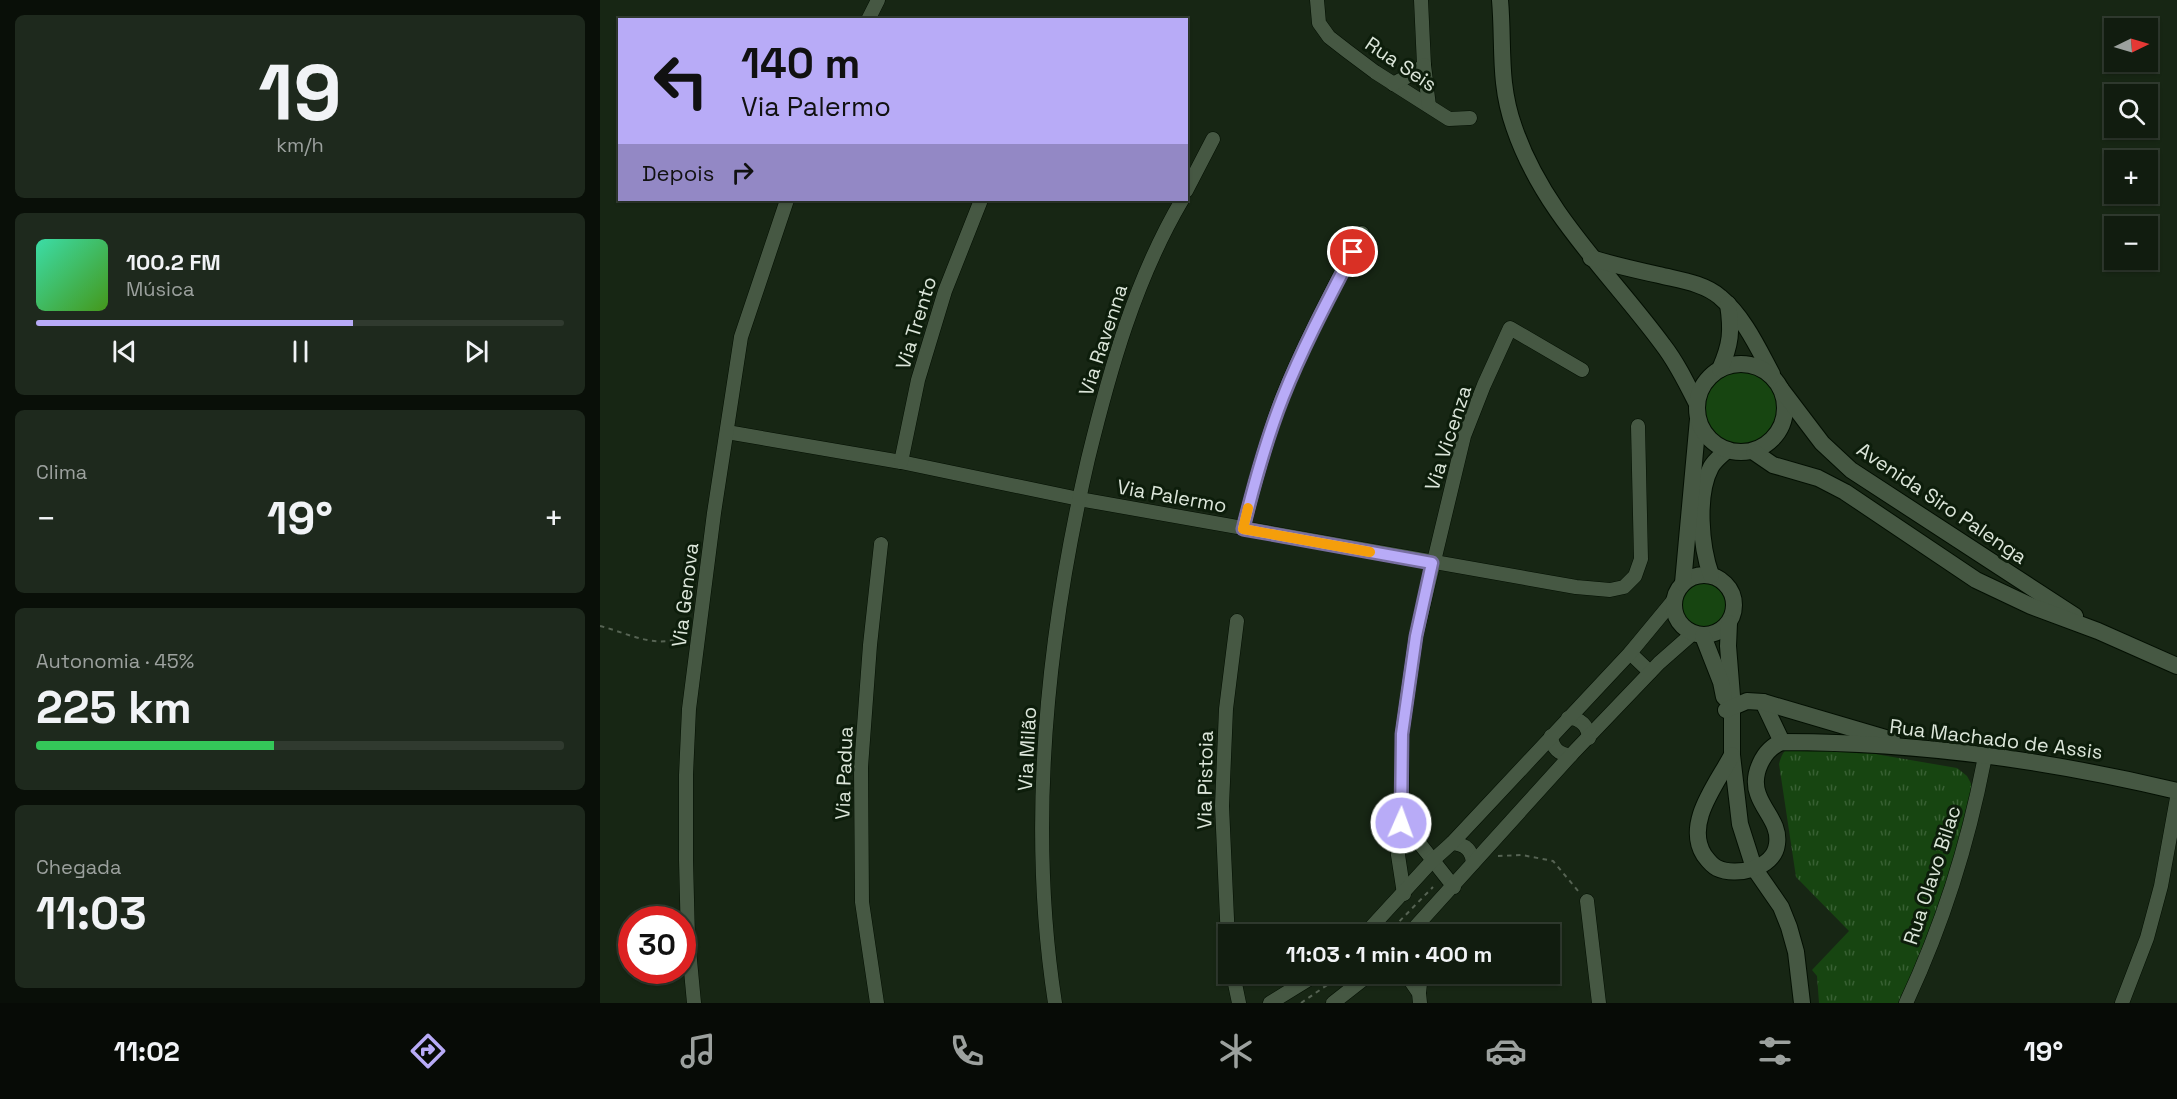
<!DOCTYPE html>
<html lang="pt">
<meta charset="utf-8">
<style>
:root{--surface:#111c0f;--page:#1e291d;--text:#f1f3f6;--muted:#9ca19e;--line:#303a2f;--accent:#b8abf7}
body{margin:0;font-family:"Space Grotesk",sans-serif;background:var(--page);color:var(--text);height:100vh;display:flex;flex-direction:column;font-size:22px;white-space:nowrap}
*{box-sizing:border-box;margin:0}
p{font-size:20px;color:var(--muted)}
.icon{flex:none;width:33px;height:33px;fill:none;stroke:currentColor;stroke-width:2;stroke-linecap:round;stroke-linejoin:round}
.map{position:relative;flex:1;overflow:hidden}
.details{display:flex;flex-direction:column;gap:15px;padding:15px;background:#090f08;width:600px}
.details>*{flex:none}
.guide{position:absolute;left:18px;top:18px;width:570px;height:183px;border-radius:0px;box-shadow:0 2px 4px #0004,0 0 0 2px var(--line);background:#b8abf7;color:#111;overflow:hidden}
.needle{width:39px;rotate:85deg}
.buttons{position:absolute;left:1504px;top:18px;display:grid;gap:12px}
.buttons a{display:grid;place-items:center;width:54px;height:54px;border-radius:0px;background:var(--surface);box-shadow:0 2px 4px #0004,0 0 0 2px var(--line);font-size:30px}
.speed{position:absolute;left:18px;top:906px;display:flex;gap:12px;font-size:30px;font-weight:700;text-align:center}
.speed>*{display:grid;place-content:center;width:78px;height:78px;border-radius:50%;background:var(--surface);box-shadow:0 2px 4px #0004,0 0 0 2px var(--line);line-height:1}
.speed .limit{border:9px solid #d22;background:#fff;color:#111}
.pin{position:absolute;display:grid;place-items:center;width:51px;height:51px;color:#fff;margin:-26px;border:3px solid #fff;border-radius:50%;box-shadow:0 2px 6px #0007}
.me{position:absolute;width:66px;margin:-33px;rotate:2deg;stroke-linejoin:round;filter:drop-shadow(0 0 4px #0008)}
.turn{display:flex;align-items:center;gap:21px;height:126px;padding:0 24px;font-size:27px}
.turn .icon{width:78px;height:78px;stroke-width:2.5}
.turn b{display:block;font-size:42px;line-height:51px}
.then{display:flex;align-items:center;height:57px;padding:0 24px;background:#0003;gap:12px;font-size:22px}
.big{font-size:45px;font-weight:800;line-height:1.1}
.details .tile{flex:1;display:flex;flex-direction:column;justify-content:center;gap:9px;min-width:0;padding:0 21px;border-radius:9px;background:var(--page)}
.details .dial{align-items:center;gap:0}
.dial b{font-size:78px;line-height:1}
.song{display:flex;align-items:center;gap:18px}
.cover{width:72px;height:72px;border-radius:9px;background:linear-gradient(135deg,hsl(160 70% 55%),hsl(100 70% 35%))}
.played{height:6px;border-radius:3px;background:linear-gradient(90deg,var(--accent) 60%,var(--line) 60%)}
.keys{display:flex;justify-content:space-around;direction:ltr}
.heat{display:flex;justify-content:space-between;align-items:center;font-size:33px;direction:ltr}
.charge{height:9px;border-radius:4px;background:linear-gradient(90deg,#34c759 45%,var(--line) 0)}
.trip{position:absolute;left:618px;top:924px;width:342px;height:60px;border-radius:0px;background:var(--surface);box-shadow:0 2px 4px #0004,0 0 0 2px var(--line);font-weight:800;line-height:60px;text-align:center}
.tab-bar{display:flex;height:96px;justify-content:space-around;align-items:center;background:#070b06;color:var(--muted)}
.tab-bar .icon{width:42px;height:42px}
.tab-bar .on{color:var(--accent)}
.tab-bar b{font-size:27px;color:var(--text)}
main{display:flex;flex:1;min-height:0}
.map>svg:first-child{display:block}
.grass{fill:#174511}
.park{fill:url(#park-tufts)}
.lines{fill:none;stroke-linecap:round;stroke-linejoin:round}
.minor-casing{stroke:#030f02;stroke-width:15}
.tertiary-casing{stroke:#030f02;stroke-width:18}
.secondary-casing{stroke:#030f02;stroke-width:18}
.path{stroke:#566353;stroke-width:2;stroke-dasharray:4.5 4.5;stroke-linecap:butt}
.minor{stroke:#465843;stroke-width:14}
.tertiary{stroke:#465843;stroke-width:16}
.secondary{stroke:#465843;stroke-width:16}
.route-casing{stroke:#786fa1;stroke-width:15}
.route{stroke:#b8abf7;stroke-width:10}
.slow{stroke:#f59e0b;stroke-width:10}
.labels{text-anchor:middle;stroke-width:6;stroke-linejoin:round;paint-order:stroke}
.street-label{font-size:20px;fill:#dce6da;stroke:#0d1d0b}
</style>
<main>
<section class="details">
<div class="tile dial"><b>19</b><p>km/h</p></div>
<div class="tile">
<div class="song"><i class="cover"></i><div><b>100.2 FM</b><p>Música</p></div></div>
<div class="played"></div>
<div class="keys"><svg class="icon" aria-label="previous" viewBox="0 0 24 24"><path d="M18 5L8 12l10 7zM5 5v14"/></svg><svg class="icon" aria-label="pause" viewBox="0 0 24 24"><path d="M8 5v14M16 5v14"/></svg><svg class="icon" aria-label="next" viewBox="0 0 24 24"><path d="M6 5l10 7-10 7zM19 5v14"/></svg></div>
</div>
<div class="tile"><p>Clima</p>
<div class="heat"><a>−</a><b class="big">19°</b><a>+</a></div>
</div>
<div class="tile"><p>Autonomia · 45%</p><b class="big">225 km</b><div class="charge"></div></div>
<div class="tile"><p>Chegada</p><b class="big">11:03</b></div>
</section>
<div class="map">
<svg width="1577" height="1003" viewBox="0 0 1577 1003">
<defs>
<pattern id="park-tufts" width="24" height="20" patternUnits="userSpaceOnUse" patternTransform="scale(1.5)"><rect width="24" height="20" fill="#174511"/><path d="M3 7l-1-3M5 7V3M7 7l1-3M15 17l-1-3M17 17v-4M19 17l1-3" fill="none" stroke="#386033"/></pattern>
</defs>
<rect width="100%" height="100%" fill="#172614"/>
<!-- grass -->
<g class="grass">
<circle cx="1141" cy="408" r="37"/>
<circle cx="1104" cy="605" r="24"/>
</g>
<!-- park -->
<path class="park" d="M1211,743l146,25 10,8 7,13 -30,110 -27,66 -18,38h-80l-2,-27 -5,-6 37,-39 -53,-54 -17,-113c5,-19 14,-20 32,-21z"/>
<g class="lines">
<!-- minor casing -->
<g class="minor-casing">
<g id="minor">
<polyline points="717,0 719,23 729,37 747,51 775,72 849,119 870,118"/>
<polyline points="821,0 824,65 829,106"/>
<polyline points="268,20 278,0"/>
<polyline points="793,84 816,72 824,65"/>
<polyline points="586,191 613,139"/>
<polyline points="127,432 301,462 479,499 976,587 1010,590 1024,587 1035,576 1041,559 1038,426"/>
<polyline points="301,462 318,380 345,291 381,200"/>
<path d="M643,529c11,-44 23,-88 39,-131 23,-57 52,-111 80,-165"/>
<polyline points="1030,653 1050,672"/>
<path d="M968,718c13,0 20,8 21,20"/>
<path d="M951,736c1,12 8,19 20,19"/>
<polyline points="801,815 798,855 804,894"/>
<path d="M852,843c13,1 20,7 21,20"/>
<polyline points="854,887 805,825 802,807 802,734 816,636 864,436 884,385 910,328 982,370"/>
<polyline points="987,901 999,1003"/>
<polyline points="765,934 832,861 852,843 1030,653 1073,601"/>
<polyline points="809,934 971,755 1059,663 1092,634"/>
<polyline points="628,941 622,806 626,709 637,621"/>
<polyline points="633,974 639,1003"/>
<polyline points="806,974 819,993 820,1003"/>
<polyline points="819,993 821,974"/>
<polyline points="94,1003 88,939 86,860 86,775 89,709 114,513 141,337 187,200"/>
<polyline points="277,1003 262,902 261,767 270,645 281,544"/>
<path d="M455,1003c-28,-181 -8,-367 33,-544 22,-90 47,-179 94,-259"/>
<polyline points="670,1003 717,974"/>
<polyline points="733,1003 770,974"/>
<path d="M1306,1003c37,-79 63,-162 79,-247"/>
<polyline points="1522,1003 1547,938 1561,886 1577,798"/>
</g>
</g>
<!-- tertiary casing -->
<g class="tertiary-casing">
<g id="tertiary">
<circle cx="1104" cy="605" r="30"/>
<path d="M1111,575c-10,-28 -15,-80 0,-108 4,-7 10,-11 16,-17"/>
<polyline points="1083,583 1098,419"/>
<polyline points="1129,623 1128,646 1132,696 1132,755 1140,824 1154,868 1181,907 1189,927 1196,952 1202,1003"/>
<polyline points="1103,636 1121,682 1124,697"/>
<polyline points="1163,702 1182,742"/>
<polyline points="1126,710 1147,701 1163,702 1292,740"/>
<path d="M1132,755c-15,29 -48,68 -28,100 3,4 7,10 13,13 19,9 57,1 60,-24 3,-20 -13,-32 -19,-50 -7,-19 5,-45 24,-52 133,0 266,18 395,49"/>
</g>
</g>
<!-- secondary casing -->
<g class="secondary-casing">
<g id="secondary">
<path d="M900,0c4,45 -2,82 14,127 29,86 96,146 149,218 14,18 24,39 34,59"/>
<path d="M991,258c23,7 45,12 68,17 20,5 45,8 61,22 24,20 38,51 52,77"/>
<circle cx="1141" cy="408" r="44"/>
<path d="M1120,369c11,-25 12,-38 8,-65"/>
<polyline points="1181,389 1222,443 1251,470 1475,616"/>
<polyline points="1154,452 1173,465 1218,478 1245,492 1376,580 1431,606 1498,631 1577,666"/>
</g>
</g>
<!-- path -->
<g class="path">
<path d="M0,626c28,7 58,25 86,9"/>
<polyline points="898,856 922,855 953,861 979,892"/>
<polyline points="787,934 833,887"/>
<polyline points="701,1003 743,974"/>
</g>
<!-- minor -->
<use href="#minor" class="minor"/>
<!-- tertiary -->
<use href="#tertiary" class="tertiary"/>
<!-- secondary -->
<use href="#secondary" class="secondary"/>
</g>
<g class="lines">
<!-- route casing -->
<g class="route-casing">
<path id="route" d="M753,252c-25,48 -50,95 -70,145 -17,43 -29,87 -40,132l189,34 -16,73 -14,98 -1,89"/>
</g>
<!-- route -->
<use href="#route" class="route"/>
<!-- slow -->
<polyline class="slow" points="648,508 643,529 770,552"/>
</g>
<g class="labels">
<!-- street labels -->
<g class="street-label">
<text transform="translate(801 64) rotate(34)" y="7">Rua Seis</text>
<text transform="translate(316 323) rotate(-73)" y="7">Via Trento</text>
<text transform="translate(503 340) rotate(-72)" y="7">Via Ravenna</text>
<text transform="translate(848 438) rotate(-72)" y="7">Via Vicenza</text>
<text transform="translate(572 496) rotate(10)" y="7">Via Palermo</text>
<text transform="translate(1342 503) rotate(34)" y="7">Avenida Siro Palenga</text>
<text transform="translate(85 595) rotate(-83)" y="7">Via Genova</text>
<text transform="translate(1396 739) rotate(7)" y="7">Rua Machado de Assis</text>
<text transform="translate(427 749) rotate(-87)" y="7">Via Milão</text>
<text transform="translate(244 773) rotate(-88)" y="7">Via Padua</text>
<text transform="translate(605 780) rotate(-89)" y="7">Via Pistoia</text>
<text transform="translate(1332 875) rotate(-72)" y="7">Rua Olavo Bilac</text>
</g>
</g>
</svg>
<div class="buttons">
<a><svg class="needle" viewBox="-14 -14 28 28"><path d="M0-13l5 13h-10z" fill="#e53935"/><path d="M0 13l5-13h-10z" fill="#9ca19e"/></svg></a>
<a><svg class="icon" aria-label="search" viewBox="0 0 24 24"><circle cx="10" cy="10" r="6"/><path d="M15 15l6 6"/></svg></a>
<a>+</a>
<a>−</a>
</div>
<div class="speed"><div class="limit">30</div></div>
<div class="pin" style="left:753px;top:252px;background:#d93025"><svg class="icon" aria-label="arrive" viewBox="0 0 24 24"><path d="M6 21V4h12l-3 4 3 4H6"/></svg></div>
<svg class="me" style="left:801px;top:823px" viewBox="-20 -20 40 40"><circle r="17" fill="#b8abf7" stroke="#fff" stroke-width="3"/><path d="M0-11L8 9 0 5-8 9z" fill="#fff"/></svg>
<div class="trip">11:03 · 1 min · 400 m</div>
<div class="guide">
<div class="turn"><svg class="icon" aria-label="left" viewBox="0 0 24 24"><path d="M17 20v-9H6M10 6l-5 5 5 5"/></svg><div><b>140 m</b>Via Palermo</div></div>
<div class="then">Depois<svg class="icon" aria-label="right" viewBox="0 0 24 24"><path d="M7 20v-9h11M14 6l5 5-5 5"/></svg></div>
</div>
</div>
</main>
<nav class="tab-bar">
<b>11:02</b>
<svg class="icon on" aria-label="directions" viewBox="0 0 24 24"><path d="M12 3l9 9-9 9-9-9zM9 14v-3h6M13 9l2 2-2 2"/></svg>
<svg class="icon" aria-label="music" viewBox="0 0 24 24"><path d="M9 18V5l10-2v13"/><circle cx="6" cy="18" r="3"/><circle cx="16" cy="16" r="3"/></svg>
<svg class="icon" aria-label="phone" viewBox="0 0 24 24"><path d="M5 4h4l2 5-3 2q2 4 5 5l2-3 5 2v4C11 20 4 13 5 4z"/></svg>
<svg class="icon" aria-label="climate" viewBox="0 0 24 24"><path d="M12 3v18M4 7l16 10M4 17L20 7"/></svg>
<svg class="icon" aria-label="car" viewBox="0 0 24 24"><path d="M5 17H2v-5l4-1 3-4h7l3 4 3 1v5h-3M9 17h6M6 11h13"/><circle cx="7" cy="17" r="2"/><circle cx="17" cy="17" r="2"/></svg>
<svg class="icon" aria-label="filters" viewBox="0 0 24 24"><path d="M4 7h16M4 17h16"/><circle cx="9" cy="7" r="2"/><circle cx="15" cy="17" r="2"/></svg>
<b>19°</b>
</nav>
